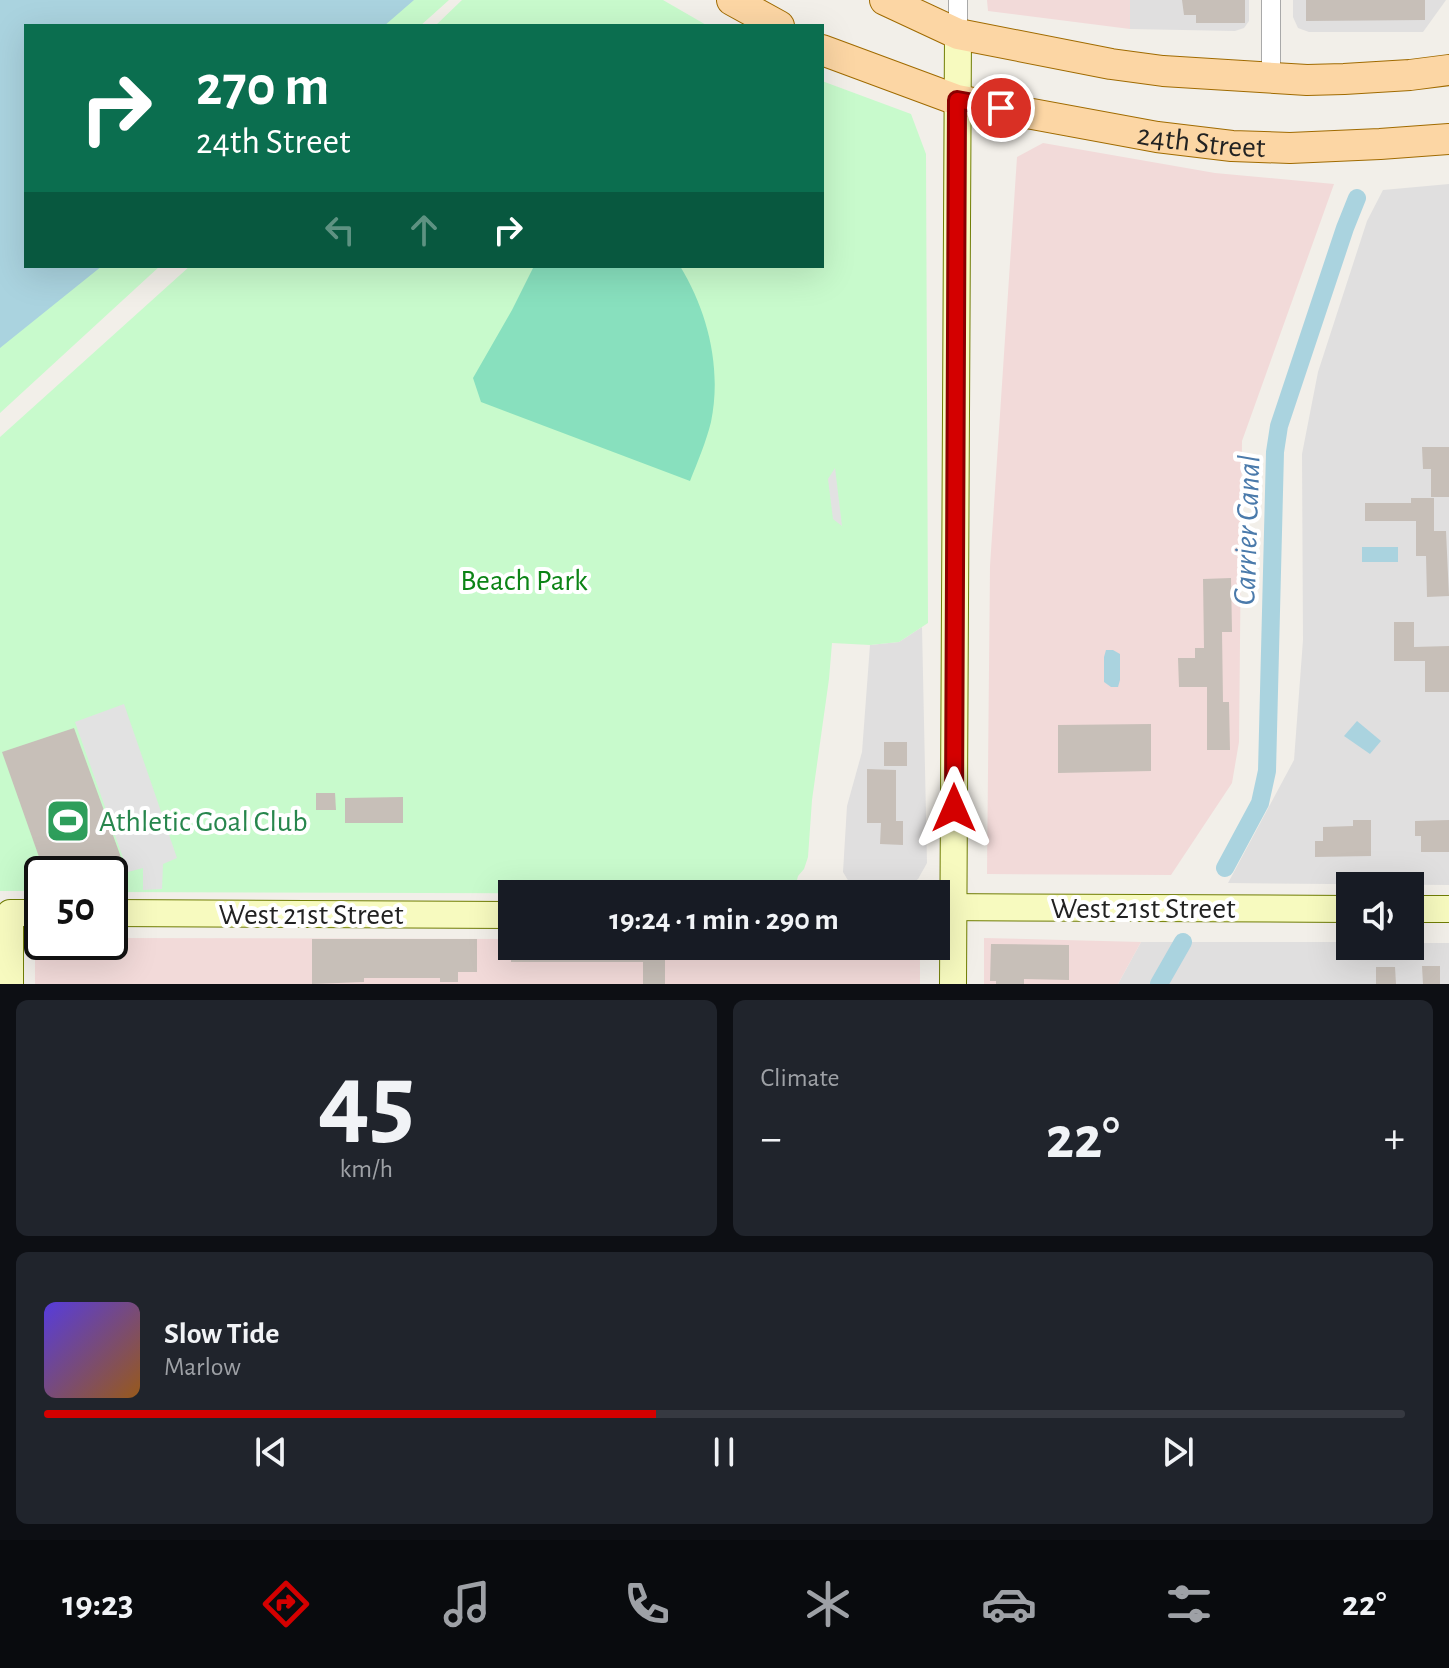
<!DOCTYPE html>
<meta charset="utf-8">
<style>
:root{--surface:#171b24;--page:#20242c;--text:#f1f3f6;--muted:#9ea1a6;--line:#363941;--accent:#d40000}
body{margin:0;font-family:"Alegreya Sans",sans-serif;background:var(--page);color:var(--text);height:100vh;display:flex;flex-direction:column;font-size:30px;white-space:nowrap}
*{box-sizing:border-box;margin:0}
p{font-size:26px;color:var(--muted)}
.icon{flex:none;width:44px;height:44px;fill:none;stroke:currentColor;stroke-width:2;stroke-linecap:round;stroke-linejoin:round}
.map{position:relative;height:984px;overflow:hidden}
.side{display:flex;flex-direction:column;gap:16px;padding:16px;background:#0d0f14;flex:1}
.side>*{flex:none}
.hud{position:absolute;left:24px;top:24px;width:800px;height:244px;border-radius:0px;box-shadow:0 8px 32px #0002;background:#0b6e4f;color:#fff;overflow:hidden}
.tools{position:absolute;left:1336px;top:872px;display:grid;gap:16px}
.tools a{display:grid;place-items:center;width:88px;height:88px;border-radius:0px;background:var(--surface);box-shadow:0 8px 32px #0002;font-size:40px}
.speed{position:absolute;left:24px;top:856px;display:flex;gap:16px;font-size:40px;font-weight:700;text-align:center}
.speed>*{display:grid;place-content:center;width:104px;height:104px;border-radius:50%;background:var(--surface);box-shadow:0 8px 32px #0002;line-height:1}
.speed .limit{border:4px solid #111;border-radius:12px;background:#fff;color:#111}
.pin{position:absolute;display:grid;place-items:center;width:68px;height:68px;color:#fff;margin:-34px;border:4px solid #fff;border-radius:50%;box-shadow:0 2px 8px #0007}
.me{position:absolute;width:88px;margin:-44px;rotate:0deg;stroke-linejoin:round;filter:drop-shadow(0 0 6px #0008)}
.turn{display:flex;align-items:center;gap:28px;height:168px;padding:0 40px;font-size:36px}
.turn .icon{width:104px;height:104px;stroke-width:2.5}
.turn b{display:block;font-size:56px;line-height:68px}
.lanes{display:flex;align-items:center;height:76px;padding:0 40px;background:#0003;justify-content:center;gap:40px;direction:ltr}
.lanes .off{opacity:.35}
.big{font-size:60px;font-weight:700;line-height:1.1}
.side .card{flex:1;display:flex;flex-direction:column;justify-content:center;gap:12px;min-width:0;padding:0 28px;border-radius:12px;background:var(--page)}
.side .dial{align-items:center;gap:0}
.dial b{font-size:104px;line-height:1}
.song{display:flex;align-items:center;gap:24px}
.cover{width:96px;height:96px;border-radius:12px;background:linear-gradient(135deg,hsl(250 70% 55%),hsl(30 70% 35%))}
.played{height:8px;border-radius:4px;background:linear-gradient(90deg,var(--accent) 45%,var(--line) 45%)}
.keys{display:flex;justify-content:space-around;direction:ltr}
.heat{display:flex;justify-content:space-between;align-items:center;font-size:44px;direction:ltr}
.side .tiles{flex:1;display:grid;gap:16px;grid-template-columns:1fr 1fr}
.card:last-child{grid-column:span 2}
.trip{position:absolute;left:498px;top:880px;width:452px;height:80px;border-radius:0px;background:var(--surface);box-shadow:0 8px 32px #0002;font-weight:700;line-height:80px;text-align:center}
.tabs{display:flex;height:128px;justify-content:space-around;align-items:center;background:#090b0e;color:var(--muted)}
.tabs .icon{width:56px;height:56px}
.tabs .active{color:var(--accent)}
.tabs b{font-size:36px;color:var(--text)}
.map>svg:first-child{display:block}
.residential{fill:#e0dfdf}
.commercial{fill:#f2dad9}
.park{fill:#c8facc}
.pitch{fill:#88e0be}
.parking{fill:#e2e2e2}
.water{fill:#aad3df}
.lines{fill:none;stroke-linecap:round;stroke-linejoin:round}
.canal{stroke:#aad3df;stroke-width:18}
.building{fill:#c7bfb8}
.street-casing{stroke:#a9a9a9;stroke-width:20}
.secondary-casing{stroke:#707d05;stroke-width:28}
.primary-casing{stroke:#a06b00;stroke-width:32}
.street{stroke:#fff;stroke-width:18}
.secondary{stroke:#f7fabf;stroke-width:26}
.primary{stroke:#fcd6a4;stroke-width:30}
.route-casing{stroke:#8a0000;stroke-width:20}
.route{stroke:#d40000;stroke-width:14}
.labels{text-anchor:middle;stroke-width:8;stroke-linejoin:round;paint-order:stroke}
.street-label{font-size:30px;fill:#222;stroke:#fff}
.park-label{font-size:30px;fill:#0c8416;stroke:#fff}
.leisure-label{font-size:30px;fill:#27864d;stroke:#fff;text-anchor:start}
.water-label{font-size:32px;font-style:italic;fill:#4a7aab;stroke:#fff}
</style>
<div class="map">
<svg width="1449" height="984" viewBox="0 0 1449 984">
<rect width="100%" height="100%" fill="#f2efe9"/>
<!-- residential -->
<g class="residential">
<polygon points="1130,0 1249,0 1249,21 1244,28 1235,31 1130,29"/>
<polygon points="1293,0 1446,0 1423,32 1309,32 1298,28 1293,17"/>
<polygon points="1449,184 1449,885 1228,883 1294,760 1303,640 1302,454 1318,372 1367,221 1383,190"/>
<polygon points="922,627 927,863 918,879 910,885 871,886 849,882 843,872 847,806 862,752 870,645 899,642"/>
<polygon points="1141,942 1350,942 1350,946 1410,946 1410,943 1449,943 1449,984 1118,984"/>
</g>
<!-- commercial -->
<g class="commercial">
<polygon points="987,0 1130,0 1130,29 988,11"/>
<polygon points="1043,143 1215,173 1334,184 1242,441 1239,742 1232,783 1171,875 987,874 990,566 1017,157"/>
<polygon points="110,938 512,939 512,946 920,946 920,984 35,984 35,953 39,943 42,941 110,942"/>
<polygon points="984,938 1141,942 1118,984 984,984"/>
</g>
<!-- park -->
<g class="park">
<polygon points="0,0 449,0 420,26 26,26 26,266 160,266 0,413"/>
<polygon points="462,0 663,0 708,26 435,26"/>
<polygon points="822,81 911,114 926,154 928,623 899,642 870,645 832,643 829,679 812,800 808,857 804,869 798,876 796,884 694,894 110,892 110,874 42,874 42,891 0,891 0,437 190,266 822,266"/>
</g>
<!-- pitch -->
<path class="pitch" d="M534,266h146c28,46 42,102 31,156 -5,20 -13,39 -21,59l-209,-79 -8,-24 39,-68z"/>
<!-- parking -->
<g class="parking">
<polygon points="835,468 842,526 833,519 828,479"/>
<polygon points="124,704 177,858 163,864 162,889 143,890 143,868 128,872 75,722"/>
</g>
<!-- water -->
<g class="water">
<polygon points="0,0 414,0 384,26 26,26 26,266 102,266 0,348"/>
<rect x="1362" y="547" width="36" height="15"/>
<polygon points="1106,650 1113,650 1120,654 1120,680 1118,687 1111,687 1104,682 1104,657"/>
<polygon points="1357,721 1381,741 1370,754 1344,736"/>
</g>
<g class="lines">
<!-- canal -->
<g class="canal">
<polyline points="1225,868 1260,803 1267,771 1275,452 1279,426 1345,228 1357,198"/>
<polyline points="1159,984 1183,942"/>
</g>
</g>
<!-- building -->
<g class="building">
<polygon points="1182,0 1245,0 1245,23 1196,23 1196,15 1184,15"/>
<polygon points="1306,0 1425,0 1425,20 1306,21"/>
<polygon points="1422,447 1449,447 1449,497 1431,497 1431,469 1423,469"/>
<polygon points="1411,498 1434,498 1434,531 1446,531 1449,596 1427,597 1426,556 1416,556 1416,521 1365,521 1365,503 1411,503"/>
<polygon points="1231,578 1232,632 1222,632 1223,702 1229,702 1230,750 1207,750 1207,687 1179,687 1178,658 1195,658 1195,648 1204,648 1203,579"/>
<polygon points="1394,622 1414,622 1414,647 1449,646 1449,692 1425,692 1425,661 1394,661"/>
<polygon points="1151,724 1151,771 1058,773 1058,725"/>
<polygon points="74,728 122,860 85,874 45,874 2,752"/>
<rect x="884" y="742" width="23" height="24"/>
<polygon points="867,769 896,770 896,821 903,821 903,845 880,844 881,823 867,823"/>
<polygon points="316,793 335,793 336,810 316,810"/>
<polygon points="403,797 403,823 345,823 345,798"/>
<polygon points="1353,820 1371,820 1371,856 1315,857 1315,841 1323,841 1323,827 1353,826"/>
<polygon points="1449,820 1449,852 1421,852 1421,836 1415,836 1415,821"/>
<polygon points="312,939 477,939 477,972 458,972 458,982 440,982 440,978 364,978 364,982 312,984"/>
<polygon points="991,944 1069,945 1069,980 1024,979 1024,984 996,984 996,981 990,981"/>
<polygon points="511,946 665,946 665,984 643,984 643,962 511,962"/>
<polygon points="1422,966 1440,966 1440,984 1423,984"/>
<polygon points="1376,967 1395,967 1396,984 1376,984"/>
</g>
<g class="lines">
<!-- street casing -->
<g class="street-casing">
<g id="street">
<polyline points="1271,0 1271,78"/>
<polyline points="958,34 958,0"/>
</g>
</g>
<!-- secondary casing -->
<g class="secondary-casing">
<g id="secondary">
<polyline points="938,907 1350,909"/>
<polyline points="1410,909 1449,909"/>
<polyline points="110,913 512,915"/>
<polyline points="10,984 10,913 42,913"/>
<polyline points="953,984 958,34"/>
</g>
</g>
<!-- primary casing -->
<g class="primary-casing">
<g id="primary">
<polyline points="732,0 779,26"/>
<polyline points="885,0 958,34 1111,64 1163,71 1307,80 1344,79 1410,75 1449,70"/>
<path id="s1" d="M822,50l135,50 200,37 75,9 58,2 90,-4 69,-5"/>
</g>
</g>
<!-- street -->
<use href="#street" class="street"/>
<!-- secondary -->
<use href="#secondary" class="secondary"/>
<!-- primary -->
<use href="#primary" class="primary"/>
</g>
<g class="lines">
<!-- route casing -->
<g class="route-casing">
<polyline id="route" points="954,808 957,100 1001,108"/>
</g>
<!-- route -->
<use href="#route" class="route"/>
</g>
<!-- icons -->
<defs>
<g id="stadium-square" transform="scale(2.3)"><rect x="-9" y="-9" width="18" height="18" rx="4" fill="#2e9e5b" stroke="#fff"/><path d="M0-5a6.5 5 0 1 0 0 10a6.5 5 0 1 0 0-10ZM-3.5-1.8h7v3.6h-7Z" fill="#fff"/></g>
</defs>
<g fill-rule="evenodd">
<use href="#stadium-square" x="68" y="821"/>
</g>
<g class="labels">
<!-- street labels -->
<g class="street-label">
<text dy="10" stroke="none"><textPath href="#s1" startOffset="392">24th Street</textPath></text>
<text x="1143" y="918">West 21st Street</text>
<text x="311" y="924">West 21st Street</text>
</g>
<!-- park labels -->
<g class="park-label">
<text x="524" y="590">Beach Park</text>
</g>
<!-- leisure labels -->
<g class="leisure-label">
<text x="99" y="831">Athletic Goal Club</text>
</g>
<!-- water labels -->
<g class="water-label">
<text transform="translate(1246 530) rotate(-88)" y="11">Carrier Canal</text>
</g>
</g>
</svg>
<div class="tools">
<a><svg class="icon" aria-label="sound" viewBox="0 0 24 24"><path d="M4 9h4l5-4v14l-5-4H4zM17 9q2 3 0 6"/></svg></a>
</div>
<div class="speed"><div class="limit">50</div></div>
<div class="pin" style="left:1001px;top:108px;background:#d93025"><svg class="icon" aria-label="arrive" viewBox="0 0 24 24"><path d="M6 21V4h12l-3 4 3 4H6"/></svg></div>
<svg class="me" style="left:954px;top:808px" viewBox="-20 -20 40 40"><path d="M0-17L14 15 0 8-14 15z" fill="#d40000" stroke="#fff" stroke-width="4"/></svg>
<div class="trip">19:24 · 1 min · 290 m</div>
<div class="hud">
<div class="turn"><svg class="icon" aria-label="right" viewBox="0 0 24 24"><path d="M7 20v-9h11M14 6l5 5-5 5"/></svg><div><b>270 m</b>24th Street</div></div>
<div class="lanes"><svg class="icon off" aria-label="left" viewBox="0 0 24 24"><path d="M17 20v-9H6M10 6l-5 5 5 5"/></svg><svg class="icon off" aria-label="ahead" viewBox="0 0 24 24"><path d="M12 20V5M6 11l6-6 6 6"/></svg><svg class="icon" aria-label="right" viewBox="0 0 24 24"><path d="M7 20v-9h11M14 6l5 5-5 5"/></svg></div>
</div>
</div>
<section class="side">
<div class="tiles">
<div class="card dial"><b>45</b><p>km/h</p></div>
<div class="card"><p>Climate</p>
<div class="heat"><a>−</a><b class="big">22°</b><a>+</a></div>
</div>
<div class="card">
<div class="song"><i class="cover"></i><div><b>Slow Tide</b><p>Marlow</p></div></div>
<div class="played"></div>
<div class="keys"><svg class="icon" aria-label="previous" viewBox="0 0 24 24"><path d="M18 5L8 12l10 7zM5 5v14"/></svg><svg class="icon" aria-label="pause" viewBox="0 0 24 24"><path d="M8 5v14M16 5v14"/></svg><svg class="icon" aria-label="next" viewBox="0 0 24 24"><path d="M6 5l10 7-10 7zM19 5v14"/></svg></div>
</div>
</div>
</section>
<nav class="tabs">
<b>19:23</b>
<svg class="icon active" aria-label="directions" viewBox="0 0 24 24"><path d="M12 3l9 9-9 9-9-9zM9 14v-3h6M13 9l2 2-2 2"/></svg>
<svg class="icon" aria-label="music" viewBox="0 0 24 24"><path d="M9 18V5l10-2v13"/><circle cx="6" cy="18" r="3"/><circle cx="16" cy="16" r="3"/></svg>
<svg class="icon" aria-label="phone" viewBox="0 0 24 24"><path d="M5 4h4l2 5-3 2q2 4 5 5l2-3 5 2v4C11 20 4 13 5 4z"/></svg>
<svg class="icon" aria-label="climate" viewBox="0 0 24 24"><path d="M12 3v18M4 7l16 10M4 17L20 7"/></svg>
<svg class="icon" aria-label="car" viewBox="0 0 24 24"><path d="M5 17H2v-5l4-1 3-4h7l3 4 3 1v5h-3M9 17h6M6 11h13"/><circle cx="7" cy="17" r="2"/><circle cx="17" cy="17" r="2"/></svg>
<svg class="icon" aria-label="filters" viewBox="0 0 24 24"><path d="M4 7h16M4 17h16"/><circle cx="9" cy="7" r="2"/><circle cx="15" cy="17" r="2"/></svg>
<b>22°</b>
</nav>
